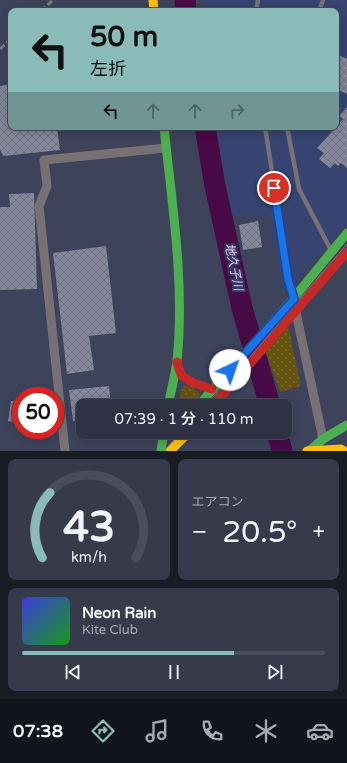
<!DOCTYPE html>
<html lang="ja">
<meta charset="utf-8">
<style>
:root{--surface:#2e3244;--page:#363a4b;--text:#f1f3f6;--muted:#a7aab2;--line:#494d5d;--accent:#8bbbb9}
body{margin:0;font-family:"Varela Round","Noto Sans JP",sans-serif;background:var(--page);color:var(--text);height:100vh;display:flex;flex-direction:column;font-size:15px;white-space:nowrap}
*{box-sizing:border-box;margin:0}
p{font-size:13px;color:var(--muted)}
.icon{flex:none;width:22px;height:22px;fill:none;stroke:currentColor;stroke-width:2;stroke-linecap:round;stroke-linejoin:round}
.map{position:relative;height:451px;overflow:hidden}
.drawer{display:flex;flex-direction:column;gap:8px;padding:8px;background:#191c25;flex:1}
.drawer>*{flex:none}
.top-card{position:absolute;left:8px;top:8px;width:331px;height:122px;border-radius:8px;box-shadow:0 2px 10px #0003,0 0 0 1px var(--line);background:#8bbbb9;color:#111;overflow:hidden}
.speed{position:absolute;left:12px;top:387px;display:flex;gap:8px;font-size:20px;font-weight:700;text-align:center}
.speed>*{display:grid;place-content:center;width:52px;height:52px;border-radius:50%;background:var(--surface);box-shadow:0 2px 10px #0003,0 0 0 1px var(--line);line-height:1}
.speed .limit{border:6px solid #d22;background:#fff;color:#111}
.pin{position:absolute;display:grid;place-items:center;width:34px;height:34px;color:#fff;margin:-17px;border:2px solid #fff;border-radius:50%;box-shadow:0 1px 4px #0007}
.me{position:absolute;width:44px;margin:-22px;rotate:42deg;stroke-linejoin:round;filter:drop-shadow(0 0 3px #0008)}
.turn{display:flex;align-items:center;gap:14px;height:84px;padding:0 16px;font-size:18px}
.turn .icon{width:52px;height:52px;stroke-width:2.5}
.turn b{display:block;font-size:28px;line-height:34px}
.lanes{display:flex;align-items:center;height:38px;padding:0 16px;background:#0003;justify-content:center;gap:20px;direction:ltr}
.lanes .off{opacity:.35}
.big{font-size:30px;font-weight:600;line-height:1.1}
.drawer .widget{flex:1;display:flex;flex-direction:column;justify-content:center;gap:6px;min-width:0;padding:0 14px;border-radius:8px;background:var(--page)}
.drawer .dial{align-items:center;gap:0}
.dial svg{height:104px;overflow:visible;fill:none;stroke:var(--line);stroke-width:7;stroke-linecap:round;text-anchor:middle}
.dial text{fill:var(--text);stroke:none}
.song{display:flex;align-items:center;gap:12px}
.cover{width:48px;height:48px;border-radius:6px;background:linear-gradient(135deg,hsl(240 70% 55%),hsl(120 70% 35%))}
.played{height:4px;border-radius:2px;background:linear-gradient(90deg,var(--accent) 70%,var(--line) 70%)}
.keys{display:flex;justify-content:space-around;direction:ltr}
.heat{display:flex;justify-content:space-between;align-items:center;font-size:22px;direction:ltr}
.drawer .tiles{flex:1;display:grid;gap:8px;grid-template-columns:1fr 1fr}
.widget:last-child{grid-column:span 2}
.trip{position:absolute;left:76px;top:399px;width:216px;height:40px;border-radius:8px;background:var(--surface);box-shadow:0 2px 10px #0003,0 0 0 1px var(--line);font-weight:600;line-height:40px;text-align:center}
.menu{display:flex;height:64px;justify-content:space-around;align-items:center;background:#12141b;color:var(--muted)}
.menu .icon{width:28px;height:28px}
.menu .on{color:var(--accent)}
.menu b{font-size:18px;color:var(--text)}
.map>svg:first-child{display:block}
.built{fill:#374370}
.grass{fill:url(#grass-dots)}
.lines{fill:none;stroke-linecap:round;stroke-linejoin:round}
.river{stroke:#480a47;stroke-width:21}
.building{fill:url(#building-cross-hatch)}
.lane{stroke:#777175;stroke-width:4.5}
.street{stroke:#777175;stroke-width:9}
.fast{stroke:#4caf50;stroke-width:9}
.slow{stroke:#ffc107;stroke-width:9}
.jam{stroke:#c62828;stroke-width:9}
.tram{stroke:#7b797f;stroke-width:1}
.rail{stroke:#7b797f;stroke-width:3;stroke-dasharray:6 3;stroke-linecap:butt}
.route-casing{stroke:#114b97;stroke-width:10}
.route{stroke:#1a73e8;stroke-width:7}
.labels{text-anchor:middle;stroke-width:4;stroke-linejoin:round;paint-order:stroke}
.water-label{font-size:12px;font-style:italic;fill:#f2c4ec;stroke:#313c66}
</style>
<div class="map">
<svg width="347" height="451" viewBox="0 0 347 451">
<defs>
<pattern id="grass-dots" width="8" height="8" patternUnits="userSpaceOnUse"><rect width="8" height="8" fill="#655310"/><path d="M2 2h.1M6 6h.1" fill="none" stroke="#7a6c34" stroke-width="1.8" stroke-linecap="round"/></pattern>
<pattern id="building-cross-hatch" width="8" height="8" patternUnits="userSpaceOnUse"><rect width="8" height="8" fill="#85879b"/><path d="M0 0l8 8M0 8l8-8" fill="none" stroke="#6d707f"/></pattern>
</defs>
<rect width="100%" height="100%" fill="#3d435a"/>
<!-- built -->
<polygon class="built" points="205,0 347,0 347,223 284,295 269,214 231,218 220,154 217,127 336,127 336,11 206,11"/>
<!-- grass -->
<g class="grass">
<polygon points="287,321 301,386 280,392 265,350"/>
<path d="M183,386c7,0 13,3 17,9l-7,10 -14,1 1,-12z"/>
</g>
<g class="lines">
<!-- river -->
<g class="river">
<polyline points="185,0 186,11"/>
<polyline points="205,127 215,186 242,308 270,406"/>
<polyline points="277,432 282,451"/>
</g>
</g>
<!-- building -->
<g class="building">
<polygon points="336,54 347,59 347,94 336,89"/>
<polygon points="11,84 11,127 57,127 60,150 3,156 0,149 0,86"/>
<polygon points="347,107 347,168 341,163 338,166 335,163 330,168 319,159 324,153 317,148 343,119 339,116"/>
<polygon points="34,193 37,289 0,290 0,207 10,207 9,194"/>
<polygon points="258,221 262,247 243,250 239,225"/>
<polygon points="106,246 116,333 89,336 94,370 67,374 53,253"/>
<polygon points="109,386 111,406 83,406 83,419 73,421 69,390"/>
<polygon points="11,401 21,402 21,426 19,426 20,423 8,421"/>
</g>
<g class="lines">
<!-- lane -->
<g class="lane">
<polyline points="256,11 258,0"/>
<polyline points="319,11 323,0"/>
<polyline points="265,127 289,279 292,295"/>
<polyline points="287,127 299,189 331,250"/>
</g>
<!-- street -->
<g class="street">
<polyline points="295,308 323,439"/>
<polyline points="65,451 39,206 47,186 44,160 166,148"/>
</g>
<!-- fast -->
<g class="fast">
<path d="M164,127c8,77 21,157 13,234 -2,15 -6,30 -9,45"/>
<polyline points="198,406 293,299 347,233"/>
<polyline points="161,451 164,432"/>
<polyline points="309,451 323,439 347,425"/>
</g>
<!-- slow -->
<g class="slow">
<polyline points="153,0 154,11"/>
<polyline points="170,451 189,432"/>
<polyline points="307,451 341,449 344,451"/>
</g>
<!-- jam -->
<g class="jam">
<polyline points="177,362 181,375 193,383 212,389"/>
<polyline points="213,406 347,252"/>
</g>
<!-- tram -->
<g class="tram">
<polyline points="205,406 242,366 347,244"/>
<polyline points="164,451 181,432"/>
</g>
<!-- rail -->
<g class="rail">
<polyline points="41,11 53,0"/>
<polyline points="0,49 11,39"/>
</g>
</g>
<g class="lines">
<!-- route casing -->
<g class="route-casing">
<polyline id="route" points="230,370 294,299 288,279 274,188"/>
</g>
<!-- route -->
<use href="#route" class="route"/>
</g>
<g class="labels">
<!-- water labels -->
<g class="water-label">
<text transform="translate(234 267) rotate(78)" y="4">地久子川</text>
</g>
</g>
</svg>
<div class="speed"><div class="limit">50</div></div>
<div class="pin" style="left:274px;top:188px;background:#d93025"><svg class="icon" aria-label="arrive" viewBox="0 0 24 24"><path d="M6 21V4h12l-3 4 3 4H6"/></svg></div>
<svg class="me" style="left:230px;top:370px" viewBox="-20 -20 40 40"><circle r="19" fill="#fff"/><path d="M0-13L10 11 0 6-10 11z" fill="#1a73e8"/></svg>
<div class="trip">07:39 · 1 分 · 110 m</div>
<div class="top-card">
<div class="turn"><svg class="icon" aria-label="left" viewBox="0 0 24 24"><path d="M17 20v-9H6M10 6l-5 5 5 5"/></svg><div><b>50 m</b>左折</div></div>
<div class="lanes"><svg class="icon" aria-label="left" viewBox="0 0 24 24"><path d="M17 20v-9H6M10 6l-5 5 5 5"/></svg><svg class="icon off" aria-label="ahead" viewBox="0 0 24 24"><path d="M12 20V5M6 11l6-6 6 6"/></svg><svg class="icon off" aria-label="ahead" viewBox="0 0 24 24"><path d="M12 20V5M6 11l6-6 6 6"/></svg><svg class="icon off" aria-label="right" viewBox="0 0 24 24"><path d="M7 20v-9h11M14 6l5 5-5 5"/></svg></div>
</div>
</div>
<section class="drawer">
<div class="tiles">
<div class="widget dial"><svg viewBox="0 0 100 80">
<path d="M14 69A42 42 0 1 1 86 69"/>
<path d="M14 69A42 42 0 0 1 20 19" stroke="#8bbbb9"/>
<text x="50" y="56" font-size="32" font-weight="700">43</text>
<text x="50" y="72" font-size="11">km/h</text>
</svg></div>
<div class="widget"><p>エアコン</p>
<div class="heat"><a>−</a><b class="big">20.5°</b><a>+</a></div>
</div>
<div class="widget">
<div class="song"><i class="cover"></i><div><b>Neon Rain</b><p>Kite Club</p></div></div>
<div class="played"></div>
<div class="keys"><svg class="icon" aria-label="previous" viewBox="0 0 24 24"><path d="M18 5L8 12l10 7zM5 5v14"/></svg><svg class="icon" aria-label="pause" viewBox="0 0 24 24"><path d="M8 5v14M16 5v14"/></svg><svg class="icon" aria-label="next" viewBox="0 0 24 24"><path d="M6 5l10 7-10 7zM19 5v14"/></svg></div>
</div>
</div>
</section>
<nav class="menu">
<b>07:38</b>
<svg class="icon on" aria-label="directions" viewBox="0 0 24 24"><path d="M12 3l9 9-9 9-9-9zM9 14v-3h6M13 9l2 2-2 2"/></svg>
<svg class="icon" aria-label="music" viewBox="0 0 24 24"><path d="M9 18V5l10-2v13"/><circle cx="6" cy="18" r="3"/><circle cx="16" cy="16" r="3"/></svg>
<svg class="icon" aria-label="phone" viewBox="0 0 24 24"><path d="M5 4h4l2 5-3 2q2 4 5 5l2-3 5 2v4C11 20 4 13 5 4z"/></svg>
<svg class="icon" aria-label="climate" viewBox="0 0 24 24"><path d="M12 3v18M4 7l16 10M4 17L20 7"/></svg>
<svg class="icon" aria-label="car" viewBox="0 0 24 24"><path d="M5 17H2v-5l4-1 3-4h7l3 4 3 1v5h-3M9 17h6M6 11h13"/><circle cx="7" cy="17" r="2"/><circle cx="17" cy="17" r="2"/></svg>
</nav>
